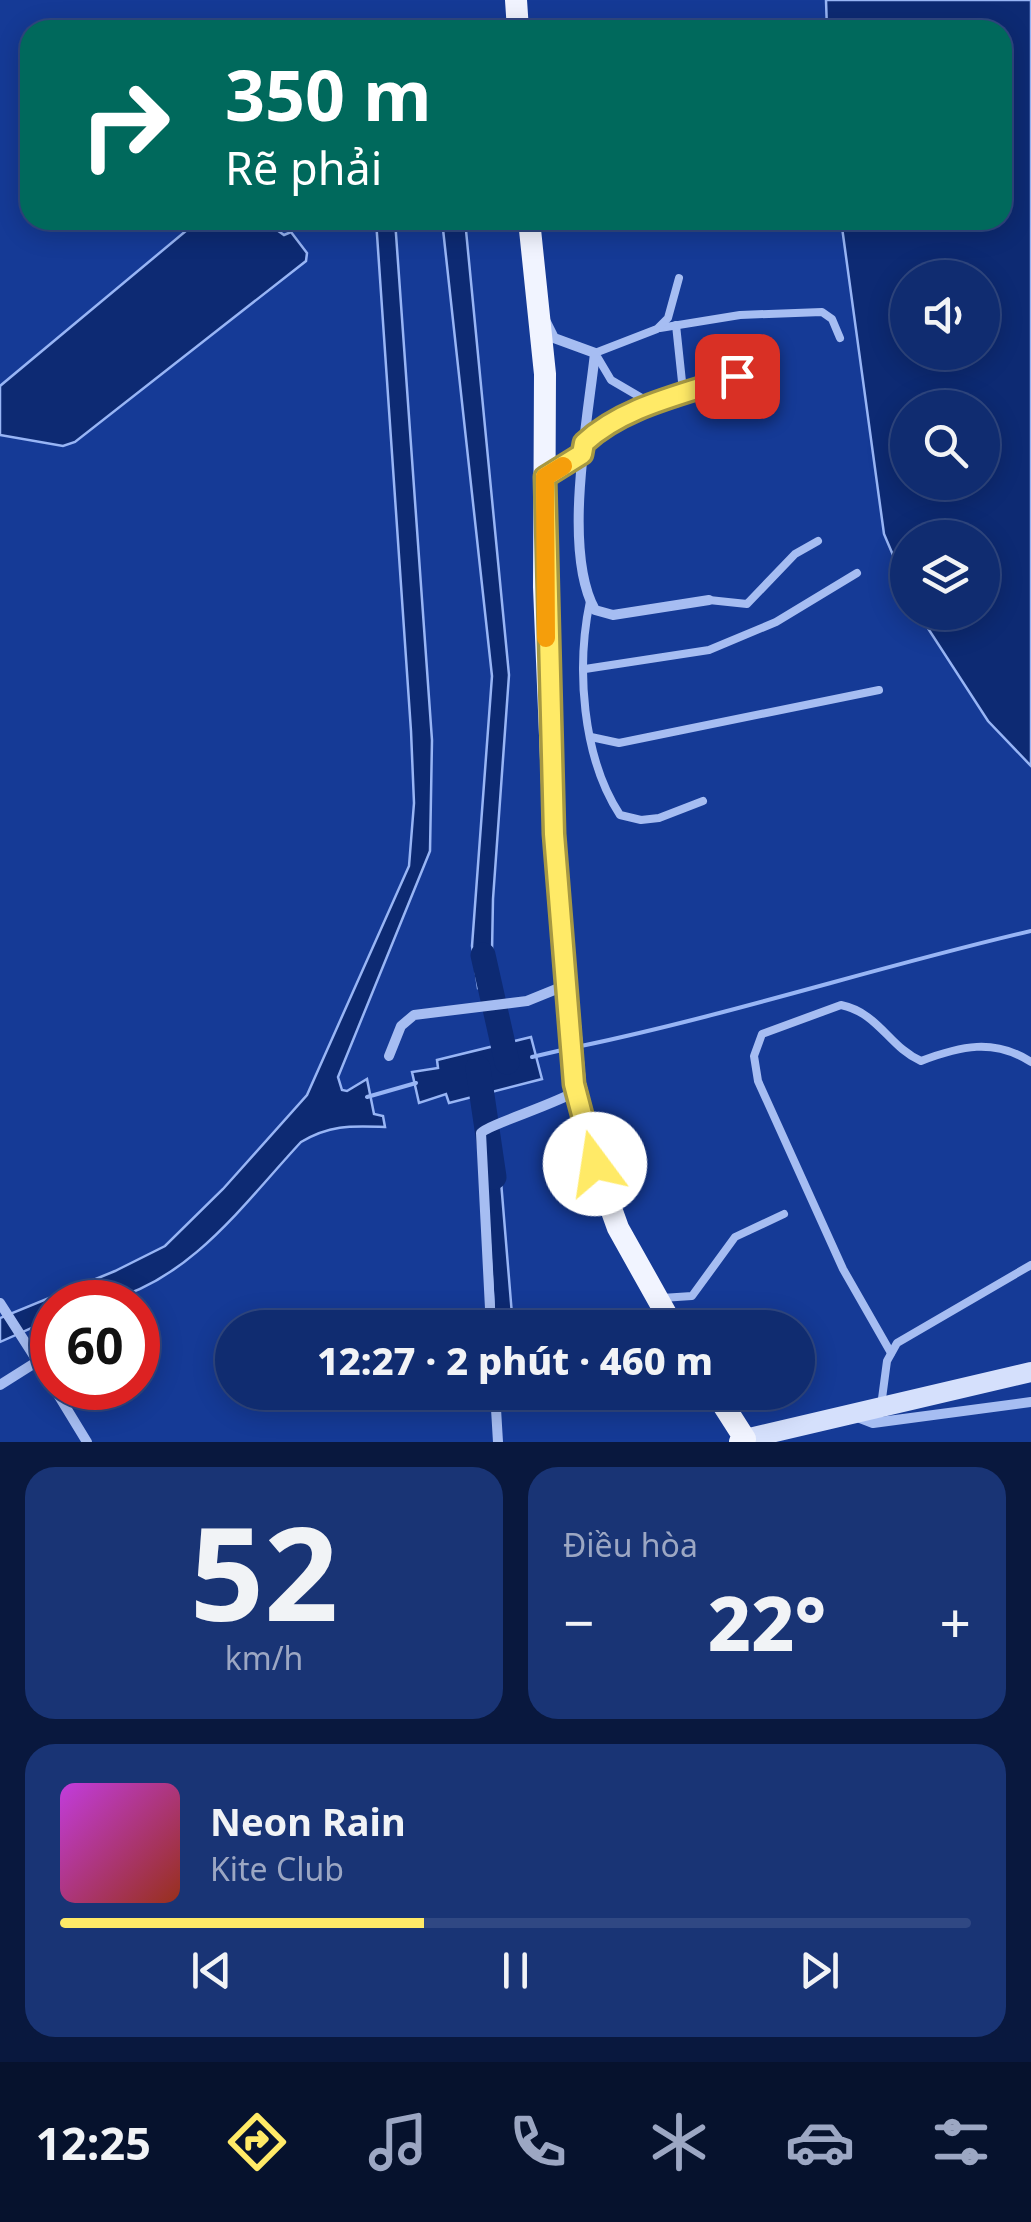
<!DOCTYPE html>
<html lang="vi">
<meta charset="utf-8">
<style>
:root{--surface:#102c70;--page:#193475;--text:#f1f3f6;--muted:#9ca7c3;--line:#304883;--accent:#ffea67}
body{margin:0;font-family:"Noto Sans",sans-serif;background:var(--page);color:var(--text);height:100vh;display:flex;flex-direction:column;font-size:38px;white-space:nowrap}
*{box-sizing:border-box;margin:0}
p{font-size:32px;color:var(--muted)}
.icon{flex:none;width:55px;height:55px;fill:none;stroke:currentColor;stroke-width:2;stroke-linecap:round;stroke-linejoin:round}
.map{position:relative;height:1442px;overflow:hidden}
.drawer{display:flex;flex-direction:column;gap:25px;padding:25px;background:#09183e;flex:1}
.drawer>*{flex:none}
.banner{position:absolute;left:20px;top:20px;width:992px;height:210px;border-radius:30px;box-shadow:0 5px 25px #0003,0 0 0 2px var(--line);background:#00695c;color:#fff;overflow:hidden}
.controls{position:absolute;left:890px;top:260px;display:grid;gap:20px}
.controls a{display:grid;place-items:center;width:110px;height:110px;border-radius:50%;background:var(--surface);box-shadow:0 5px 25px #0003,0 0 0 2px var(--line);font-size:50px}
.speed{position:absolute;left:30px;top:1280px;display:flex;gap:20px;font-size:50px;font-weight:700;text-align:center}
.speed>*{display:grid;place-content:center;width:130px;height:130px;border-radius:50%;background:var(--surface);box-shadow:0 5px 25px #0003,0 0 0 2px var(--line);line-height:1}
.speed .limit{border:15px solid #d22;background:#fff;color:#111}
.pin{position:absolute;display:grid;place-items:center;width:85px;height:85px;color:#fff;margin:-42px;border-radius:20px;box-shadow:0 5px 15px #0006}
.me{position:absolute;width:110px;margin:-55px;rotate:346deg;stroke-linejoin:round;filter:drop-shadow(0 0 8px #0008)}
.turn{display:flex;align-items:center;gap:35px;height:210px;padding:0 40px;font-size:45px}
.turn .icon{width:130px;height:130px;stroke-width:2.5}
.turn b{display:block;font-size:70px;line-height:85px}
.big{font-size:75px;font-weight:800;line-height:1.1}
.drawer .card{flex:1;display:flex;flex-direction:column;justify-content:center;gap:15px;min-width:0;padding:0 35px;border-radius:30px;background:var(--page)}
.drawer .dial{align-items:center;gap:0}
.dial b{font-size:130px;line-height:1}
.song{display:flex;align-items:center;gap:30px}
.cover{width:120px;height:120px;border-radius:15px;background:linear-gradient(135deg,hsl(290 70% 55%),hsl(10 70% 35%))}
.played{height:10px;border-radius:5px;background:linear-gradient(90deg,var(--accent) 40%,var(--line) 40%)}
.keys{display:flex;justify-content:space-around;direction:ltr}
.heat{display:flex;justify-content:space-between;align-items:center;font-size:55px;direction:ltr}
.drawer .tiles{flex:1;display:grid;gap:25px;grid-template-columns:1fr 1fr}
.card:last-child{grid-column:span 2}
.trip{position:absolute;left:215px;top:1310px;width:600px;height:100px;border-radius:50px;background:var(--surface);box-shadow:0 5px 25px #0003,0 0 0 2px var(--line);font-weight:800;line-height:100px;text-align:center}
.tabs{display:flex;height:160px;justify-content:space-around;align-items:center;background:#06122d;color:var(--muted)}
.tabs .icon{width:70px;height:70px}
.tabs .selected{color:var(--accent)}
.tabs b{font-size:45px;color:var(--text)}
.map>svg:first-child{display:block}
.water{fill:#0d2a73;stroke:#98b5f5;stroke-width:2.5;fill-rule:evenodd}
.lines{fill:none;stroke-linecap:round;stroke-linejoin:round}
.stream{stroke:#98b5f5;stroke-width:4}
.river{stroke:#0d2a73;stroke-width:25}
.service{stroke:#a6bdf2;stroke-width:8}
.minor{stroke:#a6bdf2;stroke-width:10}
.secondary{stroke:#d5e0fc;stroke-width:20}
.primary{stroke:#f1f4ff;stroke-width:22}
.route-casing{stroke:#a69843;stroke-width:25}
.route{stroke:#ffea67;stroke-width:18}
.slow{stroke:#f59e0b;stroke-width:18}
</style>
<div class="map">
<svg width="1031" height="1442" viewBox="0 0 1031 1442">
<rect width="100%" height="100%" fill="#153a96"/>
<!-- water -->
<g class="water">
<path d="M826,0h205v766l-43,-45 -70,-108 64,-1v-74h-74l-1,50 -23,-54 -43,-314h161v-190h-175zM908,278h74v74h-74zM908,408h74v74h-74z"/>
<polygon points="199,220 263,220 284,235 291,232 307,253 306,261 75,442 63,446 0,435 0,386"/>
<path d="M376,220h19l37,520 -2,111 -92,226 4,13 5,1 20,-12 7,35 9,2 2,11c-32,-1 -54,-3 -84,15 -56,60 -110,138 -195,159 -16,5 -37,1 -54,1v17l-52,23v-24l115,-47 50,-25 58,-57 84,-94 102,-229 5,-63 -3,-72z"/>
<polygon points="442,220 465,220 509,675 493,899 492,952 500,983 478,988 472,946 492,676"/>
<polygon points="531,1037 542,1079 449,1103 446,1094 419,1103 412,1072 438,1068 437,1060"/>
<polygon points="493,1144 498,1145 513,1327 495,1327 484,1149"/>
</g>
<g class="lines">
<!-- stream -->
<g class="stream">
<path d="M581,1046c152,-32 299,-80 450,-115"/>
<polyline points="532,1057 562,1050"/>
<polyline points="367,1097 416,1083"/>
</g>
<!-- river -->
<g class="river">
<polyline points="483,955 507,1062"/>
<polyline points="478,1068 494,1177"/>
</g>
<!-- service -->
<g class="service">
<polyline points="676,325 683,391"/>
<polyline points="660,328 740,315 822,312 832,319 840,338"/>
<polyline points="652,404 611,380 595,353 657,329 668,318 679,278"/>
<path d="M583,443c43,-38 102,-50 154,-67"/>
<polyline points="709,600 747,604 795,554 818,541"/>
<path d="M590,601c-14,66 -8,156 30,214l21,5 18,-2 44,-17"/>
<polyline points="585,669 709,650 776,622 857,573"/>
<polyline points="591,737 619,743 879,690"/>
<polyline points="662,1298 692,1296 735,1237 784,1214"/>
<path d="M891,1353l-48,-84 -85,-188 -4,-25 8,-22 79,-29c38,8 48,42 80,56 39,-15 73,-23 110,1"/>
<polyline points="881,1406 887,1361 897,1343 1031,1265"/>
</g>
<!-- minor -->
<g class="minor">
<path d="M546,322l8,16 41,15c-7,66 -33,198 0,257l18,5 96,-15"/>
<polyline points="545,477 581,454"/>
<polyline points="389,1056 401,1026 414,1015 527,1001 564,986"/>
<polyline points="0,1303 52,1384"/>
<path d="M491,1328l-10,-195c6,-8 75,-29 95,-42"/>
<polyline points="0,1385 38,1361"/>
<polyline points="54,1388 87,1442"/>
<polyline points="495,1392 498,1442"/>
<polyline points="855,1416 873,1423 1031,1402"/>
</g>
<!-- secondary -->
<polyline class="secondary" points="745,1439 1031,1372"/>
<!-- primary -->
<g class="primary">
<polyline points="516,0 518,30"/>
<polyline points="529,220 545,374 544,587 554,834 575,1084 595,1164 618,1228 674,1328"/>
<polyline points="715,1392 745,1439 740,1442"/>
</g>
</g>
<g class="lines">
<!-- route casing -->
<g class="route-casing">
<path id="route" d="M595,1164l-21,-80 -20,-250 -9,-357 37,-23 2,-11c41,-38 102,-49 153,-67"/>
</g>
<!-- route -->
<use href="#route" class="route"/>
<!-- slow -->
<polyline class="slow" points="546,638 545,477 563,466"/>
</g>
</svg>
<div class="controls">
<a><svg class="icon" aria-label="sound" viewBox="0 0 24 24"><path d="M4 9h4l5-4v14l-5-4H4zM17 9q2 3 0 6"/></svg></a>
<a><svg class="icon" aria-label="search" viewBox="0 0 24 24"><circle cx="10" cy="10" r="6"/><path d="M15 15l6 6"/></svg></a>
<a><svg class="icon" aria-label="layers" viewBox="0 0 24 24"><path d="M12 4l9 5-9 5-9-5zM3 14l9 5 9-5"/></svg></a>
</div>
<div class="speed"><div class="limit">60</div></div>
<div class="pin" style="left:737px;top:376px;background:#d93025"><svg class="icon" aria-label="arrive" viewBox="0 0 24 24"><path d="M6 21V4h12l-3 4 3 4H6"/></svg></div>
<svg class="me" style="left:595px;top:1164px" viewBox="-20 -20 40 40"><circle r="19" fill="#fff"/><path d="M0-13L10 11 0 6-10 11z" fill="#ffea67"/></svg>
<div class="trip">12:27 · 2 phút · 460 m</div>
<div class="banner">
<div class="turn"><svg class="icon" aria-label="right" viewBox="0 0 24 24"><path d="M7 20v-9h11M14 6l5 5-5 5"/></svg><div><b>350 m</b>Rẽ phải</div></div>
</div>
</div>
<section class="drawer">
<div class="tiles">
<div class="card dial"><b>52</b><p>km/h</p></div>
<div class="card"><p>Điều hòa</p>
<div class="heat"><a>−</a><b class="big">22°</b><a>+</a></div>
</div>
<div class="card">
<div class="song"><i class="cover"></i><div><b>Neon Rain</b><p>Kite Club</p></div></div>
<div class="played"></div>
<div class="keys"><svg class="icon" aria-label="previous" viewBox="0 0 24 24"><path d="M18 5L8 12l10 7zM5 5v14"/></svg><svg class="icon" aria-label="pause" viewBox="0 0 24 24"><path d="M8 5v14M16 5v14"/></svg><svg class="icon" aria-label="next" viewBox="0 0 24 24"><path d="M6 5l10 7-10 7zM19 5v14"/></svg></div>
</div>
</div>
</section>
<nav class="tabs">
<b>12:25</b>
<svg class="icon selected" aria-label="directions" viewBox="0 0 24 24"><path d="M12 3l9 9-9 9-9-9zM9 14v-3h6M13 9l2 2-2 2"/></svg>
<svg class="icon" aria-label="music" viewBox="0 0 24 24"><path d="M9 18V5l10-2v13"/><circle cx="6" cy="18" r="3"/><circle cx="16" cy="16" r="3"/></svg>
<svg class="icon" aria-label="phone" viewBox="0 0 24 24"><path d="M5 4h4l2 5-3 2q2 4 5 5l2-3 5 2v4C11 20 4 13 5 4z"/></svg>
<svg class="icon" aria-label="climate" viewBox="0 0 24 24"><path d="M12 3v18M4 7l16 10M4 17L20 7"/></svg>
<svg class="icon" aria-label="car" viewBox="0 0 24 24"><path d="M5 17H2v-5l4-1 3-4h7l3 4 3 1v5h-3M9 17h6M6 11h13"/><circle cx="7" cy="17" r="2"/><circle cx="17" cy="17" r="2"/></svg>
<svg class="icon" aria-label="filters" viewBox="0 0 24 24"><path d="M4 7h16M4 17h16"/><circle cx="9" cy="7" r="2"/><circle cx="15" cy="17" r="2"/></svg>
</nav>
